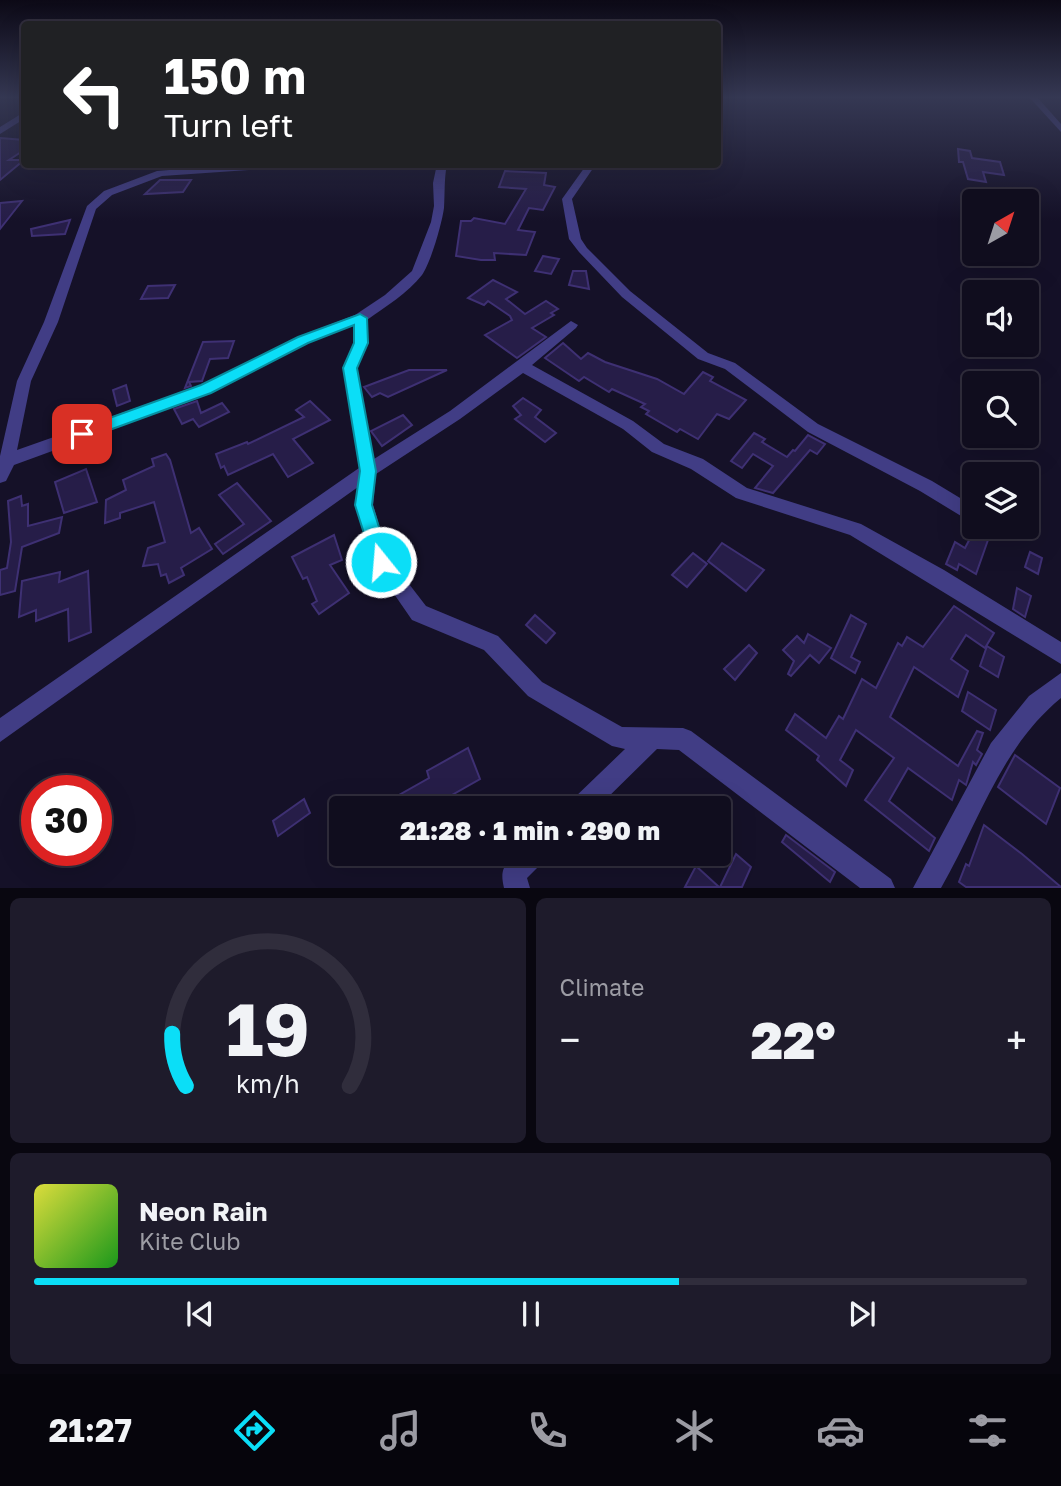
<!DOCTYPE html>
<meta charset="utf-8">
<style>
:root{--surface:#100d1e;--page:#1e1b2b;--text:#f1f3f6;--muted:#9c9ca4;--line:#302d3c;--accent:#0bdef7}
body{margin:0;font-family:"Golos Text",sans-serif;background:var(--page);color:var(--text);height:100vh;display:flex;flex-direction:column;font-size:26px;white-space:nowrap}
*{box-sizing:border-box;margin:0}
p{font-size:23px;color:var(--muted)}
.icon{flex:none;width:38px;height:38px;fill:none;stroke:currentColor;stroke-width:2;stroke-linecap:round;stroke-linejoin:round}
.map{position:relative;height:888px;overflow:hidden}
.details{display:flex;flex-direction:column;gap:10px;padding:10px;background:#090710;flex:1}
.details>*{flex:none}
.banner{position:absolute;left:21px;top:21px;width:700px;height:147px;border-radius:7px;box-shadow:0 7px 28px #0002,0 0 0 2px var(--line);background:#202124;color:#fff;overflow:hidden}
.needle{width:46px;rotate:39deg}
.controls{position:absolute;left:962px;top:189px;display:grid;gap:14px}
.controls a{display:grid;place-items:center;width:77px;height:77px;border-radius:7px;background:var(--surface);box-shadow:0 7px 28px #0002,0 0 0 2px var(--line);font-size:35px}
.speed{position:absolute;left:21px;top:775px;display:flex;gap:14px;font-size:35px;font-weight:700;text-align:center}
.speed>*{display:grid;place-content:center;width:91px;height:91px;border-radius:50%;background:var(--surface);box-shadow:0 7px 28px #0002,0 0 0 2px var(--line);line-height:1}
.speed .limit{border:10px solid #d22;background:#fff;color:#111}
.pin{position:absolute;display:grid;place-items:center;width:60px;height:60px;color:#fff;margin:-30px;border-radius:14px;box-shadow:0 4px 10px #0006}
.me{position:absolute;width:77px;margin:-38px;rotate:343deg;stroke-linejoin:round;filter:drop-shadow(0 0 5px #0008)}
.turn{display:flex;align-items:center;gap:24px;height:147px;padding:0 28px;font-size:32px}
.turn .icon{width:91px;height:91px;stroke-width:2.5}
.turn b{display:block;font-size:49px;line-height:60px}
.big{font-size:52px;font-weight:800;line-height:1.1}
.details .card{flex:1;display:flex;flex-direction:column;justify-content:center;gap:10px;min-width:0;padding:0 24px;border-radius:10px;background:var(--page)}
.details .dial{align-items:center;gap:0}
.dial svg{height:182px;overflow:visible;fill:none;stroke:var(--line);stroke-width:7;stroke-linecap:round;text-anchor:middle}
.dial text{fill:var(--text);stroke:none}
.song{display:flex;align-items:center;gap:21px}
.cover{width:84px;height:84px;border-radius:10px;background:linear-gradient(135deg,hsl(60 70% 55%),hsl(120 70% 35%))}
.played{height:7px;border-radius:4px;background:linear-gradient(90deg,var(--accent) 65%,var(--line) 65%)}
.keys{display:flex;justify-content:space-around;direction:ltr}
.heat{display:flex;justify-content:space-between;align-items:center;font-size:38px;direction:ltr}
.details .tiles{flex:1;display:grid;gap:10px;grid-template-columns:1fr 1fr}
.card:last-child{grid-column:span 2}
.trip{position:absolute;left:329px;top:796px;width:402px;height:70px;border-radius:7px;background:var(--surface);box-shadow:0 7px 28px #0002,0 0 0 2px var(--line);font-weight:800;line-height:70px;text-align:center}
.menu{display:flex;height:112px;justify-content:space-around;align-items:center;background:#06050c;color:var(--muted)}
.menu .icon{width:49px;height:49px}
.menu .current{color:var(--accent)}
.menu b{font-size:32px;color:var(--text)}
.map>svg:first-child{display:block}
.building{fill:#261d48;stroke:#3e3073;stroke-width:2}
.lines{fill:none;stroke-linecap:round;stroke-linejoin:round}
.minor{fill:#413d85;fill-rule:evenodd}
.route{fill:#0bdef7;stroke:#0790a1;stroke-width:2}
</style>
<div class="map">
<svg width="1061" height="888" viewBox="0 0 1061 888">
<rect width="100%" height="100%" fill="#151128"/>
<!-- building -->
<g class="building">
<polygon points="0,138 24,140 24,150 9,160 24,160 0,180"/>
<polygon points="958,149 970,151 972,158 1000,162 1004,175 983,172 986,182 968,179 963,162 959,162"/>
<polygon points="505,171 546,173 544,185 555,187 543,210 529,208 518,230 535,232 526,255 494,253 495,260 481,260 456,256 461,221 471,221 474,218 505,224 526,189 499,187"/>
<polygon points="160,180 191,180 183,192 145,194"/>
<polygon points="22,201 0,229 0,203"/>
<polygon points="70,220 65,234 32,236 31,229"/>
<polygon points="543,256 559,259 551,274 535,271"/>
<polygon points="573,271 586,271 589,289 569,285"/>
<polygon points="493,280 517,292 506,299 525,314 546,301 558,309 551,313 554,315 532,328 546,337 517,358 485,335 512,320 510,316 488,301 484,305 468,298"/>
<polygon points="175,285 168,298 141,299 148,286"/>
<polygon points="234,341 228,358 210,359 202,381 189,382 191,386 185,388 203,342"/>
<polygon points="563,343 581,359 588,353 605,362 657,379 684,394 703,372 713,377 710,381 746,400 729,419 717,414 698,439 680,429 677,432 646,414 649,411 641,407 645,404 612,389 609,392 584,377 579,381 545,358"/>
<polygon points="409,370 447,370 388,397 380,393 372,397 364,387"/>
<polygon points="126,385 130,401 117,406 113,390"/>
<polygon points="523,398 541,410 535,417 556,433 545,442 515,419 521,415 513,406"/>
<polygon points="197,401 201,413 222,403 229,412 199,427 193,419 182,424 174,409"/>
<polygon points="310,401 330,420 293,439 313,463 288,477 273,454 228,475 224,466 221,468 216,454 247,442 248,444 304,417 296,410"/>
<polygon points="403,415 412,425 382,446 371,431"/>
<polygon points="754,433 765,439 762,442 787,457 793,450 795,451 808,435 825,444 817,454 810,450 773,493 755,488 773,466 753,454 742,468 731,461"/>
<polygon points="166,454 170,460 191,533 199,528 212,549 181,568 184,575 169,583 166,574 161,576 158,564 143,566 148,548 165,542 154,502 120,513 120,518 105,523 106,500 126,490 123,480 154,466 152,459"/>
<polygon points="86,469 97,502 64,513 55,482"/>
<polygon points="237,483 271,521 223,554 215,544 244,524 219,495"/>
<polygon points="21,496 22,506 28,504 28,526 62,517 59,533 22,547 15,591 0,595 0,570 7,568 11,542 8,501"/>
<polygon points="976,527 992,527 985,539 988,540 976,574 959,564 957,570 946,564 955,542 965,548"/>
<polygon points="334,535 342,560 330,565 349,593 319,614 312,604 317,601 307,577 303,579 292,557"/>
<polygon points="722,543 764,570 746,591 708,561"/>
<polygon points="1030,552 1042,558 1038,574 1025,567"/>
<polygon points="693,553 707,564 687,587 672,575"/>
<polygon points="88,571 91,632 69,641 68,609 36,621 36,610 19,617 22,581 60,572 59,582"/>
<polygon points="1017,588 1031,596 1025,617 1013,609"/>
<polygon points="954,606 994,633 985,648 966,635 951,659 968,671 958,697 914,667 890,717 958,766 977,731 983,733 977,750 982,754 976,765 973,762 966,785 959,780 952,800 908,768 889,801 935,838 929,851 865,800 894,758 856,730 840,760 853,770 846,786 817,760 819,756 786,730 795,714 826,738 839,716 843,719 862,679 876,688 898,643 902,646 907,637 923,647"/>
<polygon points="535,615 555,633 546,643 526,625"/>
<polygon points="851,615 866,624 851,657 860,662 855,673 831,658"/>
<polygon points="808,634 831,648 819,663 810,655 791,676 788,674 794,661 783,650 797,636 804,643"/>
<polygon points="749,645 757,653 735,680 724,669"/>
<polygon points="987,646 1004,657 998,677 980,666"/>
<polygon points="968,692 996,710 990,730 962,711"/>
<polygon points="468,748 480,779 429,808 376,808 429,778 427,771"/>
<polygon points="1015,755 1060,788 1046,824 998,787"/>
<polygon points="304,799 310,813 278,836 273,821"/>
<polygon points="984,825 1022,854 1061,887 966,887 959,882 966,864 969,866"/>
<polygon points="786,835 835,872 830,882 782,842"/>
<polygon points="736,854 751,867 742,887 720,887"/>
<polygon points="696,866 719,887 685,887"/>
</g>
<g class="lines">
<!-- minor -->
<g class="minor">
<polygon points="1029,97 1037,97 1061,124 1061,132"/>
<polygon points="21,114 24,114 24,119 0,134 0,127"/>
<path d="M243,164h54l-4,3 -131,9 -50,19 -16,14 -38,113 -27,59 -14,69 184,-65 97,-48 57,-22 30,-20 27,-24 19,-49 3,-16 -1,-23 4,-19h10c-3,15 -2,29 -3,44 -2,15 -13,54 -22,67 -14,18 -37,32 -55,45l1,23 -11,25 17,91 76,-48 121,-90 7,4 -2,3 -44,37 101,56 31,23 39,15 44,29 114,36 83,46 117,72v22l-211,-129 -114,-37 -45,-29 -39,-17 -29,-23 -100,-56 -63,46 -84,55 -3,31 16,53 37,48 72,30 44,46 80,45 61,1 8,3 200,148 4,9h-35l-181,-138 -22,-1 -60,59h-29l4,-8 53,-51 -13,-3 -84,-50 -44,-46 -72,-30 -40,-58 -17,-57 3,-18 -358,255v-24l359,-250 -16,-100 11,-25v-18l-46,18 -97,50 -197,72 -8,16 -6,2v-27l17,-75 27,-59 43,-116 17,-15 53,-20z"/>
<polygon points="587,164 596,164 572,199 581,239 587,248 630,291 708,353 735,363 818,424 932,481 975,507 975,520 966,519 920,491 808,432 725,369 698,359 622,297 579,252 569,239 562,199"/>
<path d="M1061,673v25c-60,49 -82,124 -120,190h-28l78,-145 38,-47z"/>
<path d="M515,854h30l-3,9 -15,15 3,10h-26c-4,-17 -1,-22 11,-34z"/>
</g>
</g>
<!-- sky -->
<linearGradient id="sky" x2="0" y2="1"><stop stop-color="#0c0916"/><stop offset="0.44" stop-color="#353853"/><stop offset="1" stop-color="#353853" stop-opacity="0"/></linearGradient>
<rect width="1061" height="221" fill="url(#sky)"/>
<!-- route -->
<polygon class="route" points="360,314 367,318 368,343 357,368 376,471 372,505 390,562 388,568 381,571 375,568 355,505 360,471 343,368 354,343 354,325 308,343 211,393 82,440 74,434 76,430 201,385 298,337"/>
</svg>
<div class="controls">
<a><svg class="needle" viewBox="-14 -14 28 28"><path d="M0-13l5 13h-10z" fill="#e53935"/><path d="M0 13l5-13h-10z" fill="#9c9ca4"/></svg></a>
<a><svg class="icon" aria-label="sound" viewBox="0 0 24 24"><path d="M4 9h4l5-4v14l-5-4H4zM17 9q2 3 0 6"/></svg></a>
<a><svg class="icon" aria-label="search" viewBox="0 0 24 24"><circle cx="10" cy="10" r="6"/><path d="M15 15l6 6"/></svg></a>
<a><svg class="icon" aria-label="layers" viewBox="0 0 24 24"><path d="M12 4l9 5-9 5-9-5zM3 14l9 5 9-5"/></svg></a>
</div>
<div class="speed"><div class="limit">30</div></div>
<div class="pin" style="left:82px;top:434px;background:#d93025"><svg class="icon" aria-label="arrive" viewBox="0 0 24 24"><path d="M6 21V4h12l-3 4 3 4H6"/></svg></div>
<svg class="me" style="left:381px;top:562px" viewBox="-20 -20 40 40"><circle r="17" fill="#0bdef7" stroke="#fff" stroke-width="3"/><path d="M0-11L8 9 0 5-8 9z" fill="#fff"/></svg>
<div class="trip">21:28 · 1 min · 290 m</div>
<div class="banner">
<div class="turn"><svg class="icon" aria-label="left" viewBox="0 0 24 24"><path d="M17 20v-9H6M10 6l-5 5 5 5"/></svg><div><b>150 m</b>Turn left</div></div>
</div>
</div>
<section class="details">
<div class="tiles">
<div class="card dial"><svg viewBox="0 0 100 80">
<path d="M14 69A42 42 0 1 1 86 69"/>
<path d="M14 69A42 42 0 0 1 8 46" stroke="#0bdef7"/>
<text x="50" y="56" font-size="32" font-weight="700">19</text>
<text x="50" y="72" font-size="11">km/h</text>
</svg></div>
<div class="card"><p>Climate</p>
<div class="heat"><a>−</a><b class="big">22°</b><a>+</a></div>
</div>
<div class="card">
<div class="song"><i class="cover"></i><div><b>Neon Rain</b><p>Kite Club</p></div></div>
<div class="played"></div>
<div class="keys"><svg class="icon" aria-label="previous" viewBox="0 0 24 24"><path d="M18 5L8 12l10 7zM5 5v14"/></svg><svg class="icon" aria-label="pause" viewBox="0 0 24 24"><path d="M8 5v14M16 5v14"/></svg><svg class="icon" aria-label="next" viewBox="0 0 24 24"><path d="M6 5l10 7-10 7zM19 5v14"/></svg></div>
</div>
</div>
</section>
<nav class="menu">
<b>21:27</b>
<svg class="icon current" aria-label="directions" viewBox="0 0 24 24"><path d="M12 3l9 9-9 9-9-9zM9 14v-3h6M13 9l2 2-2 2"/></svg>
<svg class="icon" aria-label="music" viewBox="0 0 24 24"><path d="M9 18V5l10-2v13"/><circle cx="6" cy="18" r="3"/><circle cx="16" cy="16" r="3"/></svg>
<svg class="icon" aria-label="phone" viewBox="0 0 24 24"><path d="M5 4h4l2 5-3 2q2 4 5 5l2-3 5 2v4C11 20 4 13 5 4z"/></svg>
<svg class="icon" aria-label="climate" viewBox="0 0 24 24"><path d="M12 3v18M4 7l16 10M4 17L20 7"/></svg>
<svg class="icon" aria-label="car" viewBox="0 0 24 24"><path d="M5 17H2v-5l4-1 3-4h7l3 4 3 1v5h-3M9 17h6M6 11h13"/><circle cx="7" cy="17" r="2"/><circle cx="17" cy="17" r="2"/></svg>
<svg class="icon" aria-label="filters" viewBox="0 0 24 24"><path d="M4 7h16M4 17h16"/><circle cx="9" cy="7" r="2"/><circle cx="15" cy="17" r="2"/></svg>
</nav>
